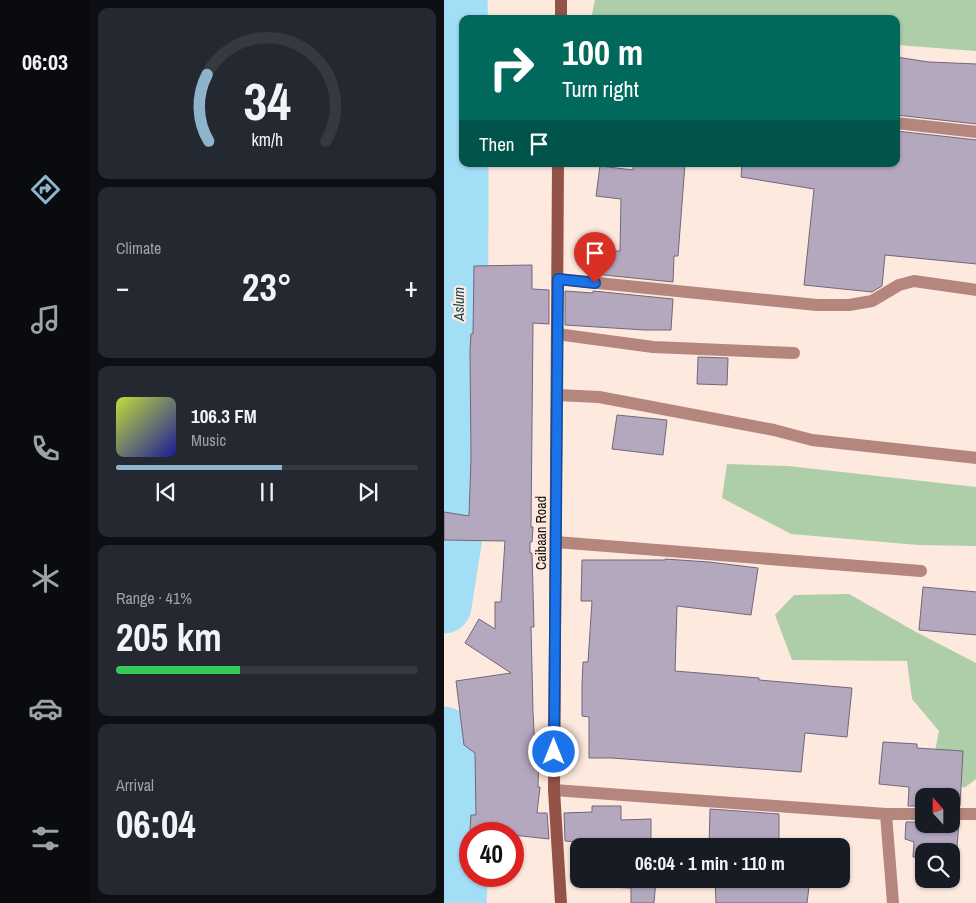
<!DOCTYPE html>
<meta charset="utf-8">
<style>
:root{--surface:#171b24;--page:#242831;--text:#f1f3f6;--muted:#9ea1a6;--line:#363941;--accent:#8eb4cc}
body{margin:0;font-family:"Archivo Narrow",sans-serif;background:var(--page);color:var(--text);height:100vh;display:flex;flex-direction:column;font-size:19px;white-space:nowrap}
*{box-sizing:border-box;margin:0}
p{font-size:16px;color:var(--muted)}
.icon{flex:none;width:28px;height:28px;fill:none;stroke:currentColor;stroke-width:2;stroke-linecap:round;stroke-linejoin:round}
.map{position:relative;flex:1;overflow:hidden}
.side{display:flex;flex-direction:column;gap:8px;padding:8px;background:#0d0f14;width:354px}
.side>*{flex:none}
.guide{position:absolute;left:15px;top:15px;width:441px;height:152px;border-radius:10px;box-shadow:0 1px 4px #0004;background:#00695c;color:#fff;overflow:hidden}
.needle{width:32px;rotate:339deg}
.fabs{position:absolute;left:471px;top:788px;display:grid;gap:10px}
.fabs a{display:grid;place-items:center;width:45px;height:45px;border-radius:10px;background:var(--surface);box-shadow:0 1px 4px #0004;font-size:25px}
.speed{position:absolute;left:15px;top:822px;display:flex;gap:10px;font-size:25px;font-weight:700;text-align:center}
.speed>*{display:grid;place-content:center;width:65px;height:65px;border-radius:50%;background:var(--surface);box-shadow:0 1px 4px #0004;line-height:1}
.speed .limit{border:8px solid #d22;background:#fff;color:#111}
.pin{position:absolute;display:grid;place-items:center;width:42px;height:42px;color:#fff;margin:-51px -21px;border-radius:50% 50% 50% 0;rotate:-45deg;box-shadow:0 0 5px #0007}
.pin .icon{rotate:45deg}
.me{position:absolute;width:55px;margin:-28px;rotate:0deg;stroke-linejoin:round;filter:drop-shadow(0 0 4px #0008)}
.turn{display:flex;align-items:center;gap:18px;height:105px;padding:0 20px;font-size:22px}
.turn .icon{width:65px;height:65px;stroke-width:2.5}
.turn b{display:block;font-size:35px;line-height:42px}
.then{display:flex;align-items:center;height:48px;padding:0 20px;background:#0003;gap:10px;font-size:19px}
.big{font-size:38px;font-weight:800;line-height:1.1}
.side .widget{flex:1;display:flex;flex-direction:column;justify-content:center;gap:8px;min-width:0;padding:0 18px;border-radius:10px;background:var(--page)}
.side .dial{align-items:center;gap:0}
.dial svg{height:130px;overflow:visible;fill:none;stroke:var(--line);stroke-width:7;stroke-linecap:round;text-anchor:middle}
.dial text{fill:var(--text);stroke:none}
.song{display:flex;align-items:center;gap:15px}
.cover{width:60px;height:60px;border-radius:8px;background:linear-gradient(135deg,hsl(70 70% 55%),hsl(240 70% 35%))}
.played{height:5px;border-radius:2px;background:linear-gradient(90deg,var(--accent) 55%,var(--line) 55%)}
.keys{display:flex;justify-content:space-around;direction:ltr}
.heat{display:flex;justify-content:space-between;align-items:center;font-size:28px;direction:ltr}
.charge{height:8px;border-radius:4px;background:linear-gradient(90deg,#34c759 41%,var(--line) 0)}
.trip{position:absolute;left:126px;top:838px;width:280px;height:50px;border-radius:10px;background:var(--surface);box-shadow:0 1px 4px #0004;font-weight:800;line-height:50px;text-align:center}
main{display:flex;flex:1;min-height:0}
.menu{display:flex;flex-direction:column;width:90px;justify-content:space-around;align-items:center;background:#090b0e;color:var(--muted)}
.menu .icon{width:35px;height:35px}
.menu .current{color:var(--accent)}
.menu b{font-size:22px;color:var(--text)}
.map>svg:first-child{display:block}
.green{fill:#adcea8}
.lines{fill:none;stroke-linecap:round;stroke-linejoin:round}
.river{stroke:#a3def7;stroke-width:55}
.building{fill:#b4a8bf;stroke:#72667b}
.street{stroke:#b4867e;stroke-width:12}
.secondary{stroke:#945349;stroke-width:12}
.route-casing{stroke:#114b97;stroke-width:12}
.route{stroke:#1a73e8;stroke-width:9}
.labels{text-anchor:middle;stroke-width:4.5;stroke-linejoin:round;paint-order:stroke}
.street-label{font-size:14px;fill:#130b07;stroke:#fee9de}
.water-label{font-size:15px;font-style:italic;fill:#17485a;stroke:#fee9de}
</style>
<main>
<nav class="menu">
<b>06:03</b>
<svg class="icon current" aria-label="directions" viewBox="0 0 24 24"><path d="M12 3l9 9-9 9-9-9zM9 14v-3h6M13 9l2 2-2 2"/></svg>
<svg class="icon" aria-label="music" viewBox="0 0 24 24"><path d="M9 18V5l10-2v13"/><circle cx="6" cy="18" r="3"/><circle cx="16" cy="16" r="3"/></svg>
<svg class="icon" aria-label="phone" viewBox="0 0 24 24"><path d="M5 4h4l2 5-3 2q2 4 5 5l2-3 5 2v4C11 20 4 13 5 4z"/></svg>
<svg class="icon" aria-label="climate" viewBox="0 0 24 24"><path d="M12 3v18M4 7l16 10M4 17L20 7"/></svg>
<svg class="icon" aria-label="car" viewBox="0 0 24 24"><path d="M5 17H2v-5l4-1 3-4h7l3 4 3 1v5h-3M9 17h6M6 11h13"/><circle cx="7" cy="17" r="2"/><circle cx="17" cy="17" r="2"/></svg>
<svg class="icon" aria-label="filters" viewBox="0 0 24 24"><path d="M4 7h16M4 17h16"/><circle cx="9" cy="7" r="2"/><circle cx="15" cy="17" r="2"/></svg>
</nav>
<section class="side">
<div class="widget dial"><svg viewBox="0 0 100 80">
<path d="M14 69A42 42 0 1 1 86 69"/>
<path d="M14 69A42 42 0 0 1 13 28" stroke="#8eb4cc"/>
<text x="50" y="56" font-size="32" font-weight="700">34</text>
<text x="50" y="72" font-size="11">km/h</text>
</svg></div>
<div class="widget"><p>Climate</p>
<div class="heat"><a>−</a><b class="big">23°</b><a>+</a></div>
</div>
<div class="widget">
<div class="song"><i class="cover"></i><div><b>106.3 FM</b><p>Music</p></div></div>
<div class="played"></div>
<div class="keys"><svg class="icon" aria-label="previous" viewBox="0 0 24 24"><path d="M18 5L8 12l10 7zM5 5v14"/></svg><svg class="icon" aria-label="pause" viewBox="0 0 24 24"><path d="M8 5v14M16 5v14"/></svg><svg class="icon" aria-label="next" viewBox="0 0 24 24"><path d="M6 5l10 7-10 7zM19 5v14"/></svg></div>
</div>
<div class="widget"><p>Range · 41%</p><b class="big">205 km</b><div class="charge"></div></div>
<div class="widget"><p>Arrival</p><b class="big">06:04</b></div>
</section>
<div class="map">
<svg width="533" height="903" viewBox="0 0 533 903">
<rect width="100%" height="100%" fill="#fee9de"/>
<!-- green -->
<g class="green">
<polygon points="151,0 532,0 532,51 453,45 452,19 147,19"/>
<polygon points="283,464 344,466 532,487 532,546 474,545 347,534 278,498"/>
<polygon points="405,594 472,632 532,663 532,779 520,788 489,761 495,731 468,699 463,661 348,660 331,615 350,595"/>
</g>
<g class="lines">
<!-- river -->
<g class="river">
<polyline points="0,606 14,517 16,442 17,207 17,35 16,0"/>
<polyline points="0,734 17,815 17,866 15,903"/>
</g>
</g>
<!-- building -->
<g class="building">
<polygon points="452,57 485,62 533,64 533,124 452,115"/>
<polygon points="452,131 533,140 533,264 441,255 438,286 428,292 360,285 370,189 297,177 298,164 452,164"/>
<polygon points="189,164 241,164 234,256 230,256 229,282 150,274 150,251 176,251 177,199 152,196 156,166 189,170"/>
<polygon points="88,265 88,289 105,290 105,324 89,323 87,527 89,527 88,542 86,542 86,553 88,553 90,627 87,627 89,712 91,750 95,751 94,787 96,787 93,813 103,813 105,839 69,835 69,834 26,830 27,815 32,815 31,753 20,745 12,681 67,673 21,643 35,619 51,629 51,602 57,602 61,541 0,540 0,512 25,516 27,459 26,350 27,334 29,334 30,266"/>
<polygon points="121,291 149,293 149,291 229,299 227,330 201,330 121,325"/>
<polygon points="254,357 284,358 283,385 253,384"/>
<polygon points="173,415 223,420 219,455 168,449"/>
<polygon points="221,559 265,562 314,568 307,615 233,606 231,671 315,678 315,680 408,688 403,737 361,733 357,772 168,758 145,758 145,717 138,716 138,685 139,662 144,662 148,601 137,601 138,560 221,560"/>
<polygon points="479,587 533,592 533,635 475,630"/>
<polygon points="439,742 473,744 473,748 519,751 516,806 508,806 508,796 480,796 480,806 464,806 465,787 435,784"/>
<polygon points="148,806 177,806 177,820 207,819 207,846 135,846 133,847 133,842 121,841 120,813 148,812"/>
<polygon points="266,809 335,814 335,846 265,846"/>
<polygon points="462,822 480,822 480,824 508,824 508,822 515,822 512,860 508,860 508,851 480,851 480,858 469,857 470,842 461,839"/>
<polygon points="141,879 212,879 210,903 187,903 187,888 141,886"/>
<polygon points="271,879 366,879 363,903 272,903"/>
</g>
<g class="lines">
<!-- street -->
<g class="street">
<polyline points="452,123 533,132"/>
<polyline points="114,279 373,305 405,305 428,301 455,285 470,281 533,290"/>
<polyline points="113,334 209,347 350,353"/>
<polyline points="113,395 155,397 330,430 368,440 533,458"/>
<polyline points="112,542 477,571"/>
<polyline points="110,790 442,814 480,814"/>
<polyline points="442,814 449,903"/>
<polyline points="508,814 533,814"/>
</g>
<!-- secondary -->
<g class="secondary">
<polyline points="117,19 117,0"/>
<polyline points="114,164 110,790 117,903"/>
</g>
</g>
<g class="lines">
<!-- route casing -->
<g class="route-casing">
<polyline id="route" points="110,752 114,279 151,283"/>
</g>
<!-- route -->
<use href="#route" class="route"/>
</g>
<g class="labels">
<!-- street labels -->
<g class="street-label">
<text transform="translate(97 533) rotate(-90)" y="5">Caibaan Road</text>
</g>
<!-- water labels -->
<g class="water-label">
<text transform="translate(15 304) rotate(-90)" y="5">Aslum</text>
</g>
</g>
</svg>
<div class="fabs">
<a><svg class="needle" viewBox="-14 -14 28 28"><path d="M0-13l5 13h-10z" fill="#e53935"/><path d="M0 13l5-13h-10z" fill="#9ea1a6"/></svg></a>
<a><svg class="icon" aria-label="search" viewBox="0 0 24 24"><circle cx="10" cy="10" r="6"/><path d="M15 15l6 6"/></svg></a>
</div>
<div class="speed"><div class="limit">40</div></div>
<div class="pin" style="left:151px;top:283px;background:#d93025"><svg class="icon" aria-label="arrive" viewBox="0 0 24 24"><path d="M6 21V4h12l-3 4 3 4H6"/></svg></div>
<svg class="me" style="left:110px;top:752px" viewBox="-20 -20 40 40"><circle r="17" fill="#1a73e8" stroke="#fff" stroke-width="3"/><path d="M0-11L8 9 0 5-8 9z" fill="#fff"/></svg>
<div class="trip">06:04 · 1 min · 110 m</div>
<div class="guide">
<div class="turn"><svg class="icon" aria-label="right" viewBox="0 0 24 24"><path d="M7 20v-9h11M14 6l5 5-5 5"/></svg><div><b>100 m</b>Turn right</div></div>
<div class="then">Then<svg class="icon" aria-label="arrive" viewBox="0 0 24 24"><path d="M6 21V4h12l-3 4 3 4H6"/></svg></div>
</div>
</div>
</main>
